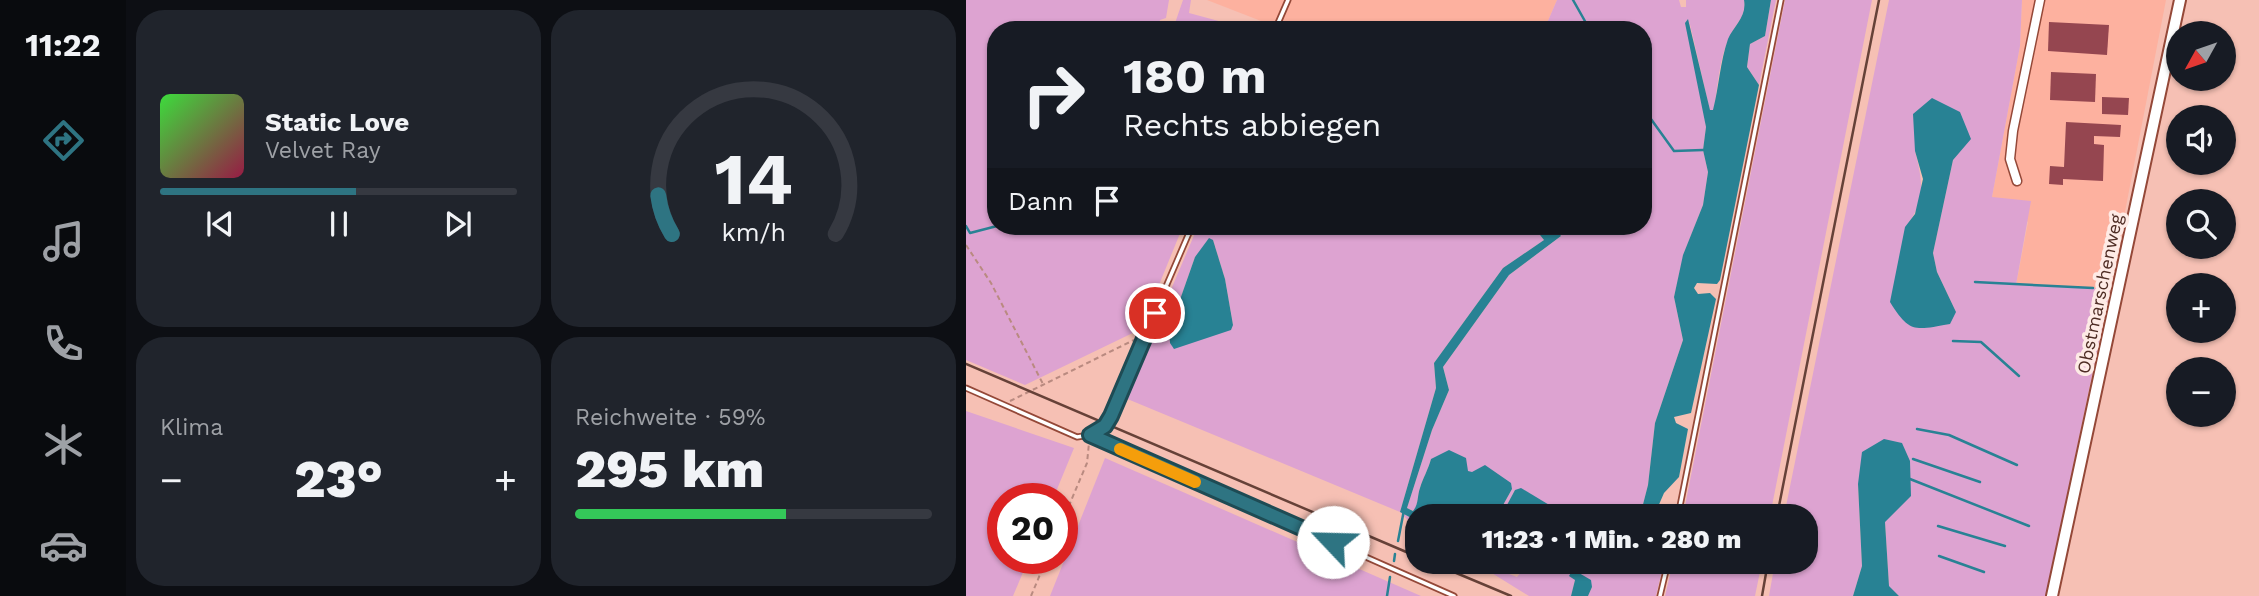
<!DOCTYPE html>
<html lang="de">
<meta charset="utf-8">
<style>
:root{--surface:#171b24;--page:#20242c;--text:#f1f3f6;--muted:#9ea1a6;--line:#363941;--accent:#2e7482}
body{margin:0;font-family:"Work Sans",sans-serif;background:var(--page);color:var(--text);height:100vh;display:flex;flex-direction:column;font-size:26px;white-space:nowrap}
*{box-sizing:border-box;margin:0}
p{font-size:23px;color:var(--muted)}
.icon{flex:none;width:38px;height:38px;fill:none;stroke:currentColor;stroke-width:2;stroke-linecap:round;stroke-linejoin:round}
.map{position:relative;flex:1;overflow:hidden}
.details{display:flex;flex-direction:column;gap:10px;padding:10px;background:#0d0f14;width:840px}
.details>*{flex:none}
.banner{position:absolute;left:21px;top:21px;width:665px;height:214px;border-radius:28px;box-shadow:0 2px 5px #0004;background:#171b24;color:var(--text);overflow:hidden}
.needle{width:46px;rotate:230deg}
.fabs{position:absolute;left:1200px;top:21px;display:grid;gap:14px}
.fabs a{display:grid;place-items:center;width:70px;height:70px;border-radius:50%;background:var(--surface);box-shadow:0 2px 5px #0004;font-size:35px}
.speed{position:absolute;left:21px;top:483px;display:flex;gap:14px;font-size:35px;font-weight:700;text-align:center}
.speed>*{display:grid;place-content:center;width:91px;height:91px;border-radius:50%;background:var(--surface);box-shadow:0 2px 5px #0004;line-height:1}
.speed .limit{border:10px solid #d22;background:#fff;color:#111}
.pin{position:absolute;display:grid;place-items:center;width:60px;height:60px;color:#fff;margin:-30px;border:4px solid #fff;border-radius:50%;box-shadow:0 2px 7px #0007}
.me{position:absolute;width:77px;margin:-38px;rotate:294deg;stroke-linejoin:round;filter:drop-shadow(0 0 5px #0008)}
.turn{display:flex;align-items:center;gap:24px;height:147px;padding:0 21px;font-size:32px}
.turn .icon{width:91px;height:91px;stroke-width:2.5}
.turn b{display:block;font-size:49px;line-height:60px}
.then{display:flex;align-items:center;height:66px;padding:0 21px;background:#0003;gap:14px;font-size:26px}
.big{font-size:52px;font-weight:800;line-height:1.1}
.details .tile{flex:1;display:flex;flex-direction:column;justify-content:center;gap:10px;min-width:0;padding:0 24px;border-radius:28px;background:var(--page)}
.details .dial{align-items:center;gap:0}
.dial svg{height:182px;overflow:visible;fill:none;stroke:var(--line);stroke-width:7;stroke-linecap:round;text-anchor:middle}
.dial text{fill:var(--text);stroke:none}
.song{display:flex;align-items:center;gap:21px}
.cover{width:84px;height:84px;border-radius:10px;background:linear-gradient(135deg,hsl(120 70% 55%),hsl(340 70% 35%))}
.played{height:7px;border-radius:4px;background:linear-gradient(90deg,var(--accent) 55%,var(--line) 55%)}
.keys{display:flex;justify-content:space-around;direction:ltr}
.heat{display:flex;justify-content:space-between;align-items:center;font-size:38px;direction:ltr}
.charge{height:10px;border-radius:5px;background:linear-gradient(90deg,#34c759 59%,var(--line) 0)}
.details .tiles{flex:1;display:grid;gap:10px;grid-template-columns:repeat(2,1fr)}
.trip{position:absolute;left:439px;top:504px;width:413px;height:70px;border-radius:28px;background:var(--surface);box-shadow:0 2px 5px #0004;font-weight:800;line-height:70px;text-align:center}
main{display:flex;flex:1;min-height:0}
.tabs{display:flex;flex-direction:column;width:126px;justify-content:space-around;align-items:center;background:#090b0e;color:var(--muted)}
.tabs .icon{width:49px;height:49px}
.tabs .on{color:var(--accent)}
.tabs b{font-size:32px;color:var(--text)}
.map>svg:first-child{display:block}
.built{fill:#fdb19f}
.green{fill:#dda3d1;fill-rule:evenodd}
.water{fill:#288294}
.lines{fill:none;stroke-linecap:round;stroke-linejoin:round}
.stream{stroke:#288294;stroke-width:2.5}
.building{fill:#954650}
.service-casing{stroke:#944838;stroke-width:7}
.minor-casing{stroke:#944838;stroke-width:11}
.secondary-casing{stroke:#944838;stroke-width:14}
.path{stroke:#b98a80;stroke-width:2;stroke-dasharray:5 3.5;stroke-linecap:butt}
.service{stroke:#fff;stroke-width:3.5}
.minor{stroke:#fff;stroke-width:8}
.secondary{stroke:#fff;stroke-width:10}
.rail{stroke:#664138;stroke-width:2.5}
.route-casing{stroke:#1e4b54;stroke-width:18}
.route{stroke:#2e7482;stroke-width:12}
.slow{stroke:#f59e0b;stroke-width:12}
.labels{text-anchor:middle;stroke-width:7;stroke-linejoin:round;paint-order:stroke}
.street-label{font-size:18px;fill:#4f2d25;stroke:#feebe6}
</style>
<main>
<nav class="tabs">
<b>11:22</b>
<svg class="icon on" aria-label="directions" viewBox="0 0 24 24"><path d="M12 3l9 9-9 9-9-9zM9 14v-3h6M13 9l2 2-2 2"/></svg>
<svg class="icon" aria-label="music" viewBox="0 0 24 24"><path d="M9 18V5l10-2v13"/><circle cx="6" cy="18" r="3"/><circle cx="16" cy="16" r="3"/></svg>
<svg class="icon" aria-label="phone" viewBox="0 0 24 24"><path d="M5 4h4l2 5-3 2q2 4 5 5l2-3 5 2v4C11 20 4 13 5 4z"/></svg>
<svg class="icon" aria-label="climate" viewBox="0 0 24 24"><path d="M12 3v18M4 7l16 10M4 17L20 7"/></svg>
<svg class="icon" aria-label="car" viewBox="0 0 24 24"><path d="M5 17H2v-5l4-1 3-4h7l3 4 3 1v5h-3M9 17h6M6 11h13"/><circle cx="7" cy="17" r="2"/><circle cx="17" cy="17" r="2"/></svg>
</nav>
<section class="details">
<div class="tiles">
<div class="tile">
<div class="song"><i class="cover"></i><div><b>Static Love</b><p>Velvet Ray</p></div></div>
<div class="played"></div>
<div class="keys"><svg class="icon" aria-label="previous" viewBox="0 0 24 24"><path d="M18 5L8 12l10 7zM5 5v14"/></svg><svg class="icon" aria-label="pause" viewBox="0 0 24 24"><path d="M8 5v14M16 5v14"/></svg><svg class="icon" aria-label="next" viewBox="0 0 24 24"><path d="M6 5l10 7-10 7zM19 5v14"/></svg></div>
</div>
<div class="tile dial"><svg viewBox="0 0 100 80">
<path d="M14 69A42 42 0 1 1 86 69"/>
<path d="M14 69A42 42 0 0 1 8 52" stroke="#2e7482"/>
<text x="50" y="56" font-size="32" font-weight="700">14</text>
<text x="50" y="72" font-size="11">km/h</text>
</svg></div>
<div class="tile"><p>Klima</p>
<div class="heat"><a>−</a><b class="big">23°</b><a>+</a></div>
</div>
<div class="tile"><p>Reichweite · 59%</p><b class="big">295 km</b><div class="charge"></div></div>
</div>
</section>
<div class="map">
<svg width="1293" height="596" viewBox="0 0 1293 596">
<rect width="100%" height="100%" fill="#f6c0b4"/>
<!-- built -->
<g class="built">
<polygon points="241,0 591,0 578,30 318,30"/>
<polygon points="1056,0 1200,0 1144,289 1050,285 1062,222 1026,197 1054,46"/>
</g>
<!-- green -->
<g class="green">
<polygon points="0,0 203,0 200,18 194,20 191,30 30,30 30,226 217,226 175,329 59,385 0,360"/>
<polygon points="217,0 225,0 223,13 286,30 207,29"/>
<path d="M591,0h122l2,7h5v-7h58c3,15 -7,22 -13,34 -12,23 -13,52 -17,76l-4,1 -21,-91 17,107 -3,23 5,22 -5,33 -19,48 -10,44 9,43 -28,83 -7,62 -8,31h-88l1,-2 -38,-24 -14,26h-4l15,-27 -81,-30c-3,11 -8,19 -11,29 -3,8 -1,16 -6,23l-7,-3 25,-78 17,-40 -6,-23 66,-92 52,-39 -13,-9 -23,-1h118v-196h-99z"/>
<polygon points="805,0 810,0 793,85 781,67 784,44 799,36"/>
<polygon points="819,0 906,0 804,516 717,516"/>
<path d="M923,0h133l-2,46 -28,151 39,4 -15,84 94,4 -64,307h-147l-10,-9 -4,-65 -27,-38 4,82 -9,30h-84l6,-34h31v-46h-22zM949,151l38,9 -20,93 4,19 19,40 -51,-84c21,-27 18,-46 10,-77z"/>
<path d="M232,226h289l53,9 4,5 -41,28 -69,95 2,25 -36,124 17,9v9l-17,-18 -275,-114zM247,240l12,39 8,46 -63,18 -1,-12 26,-74z"/>
<polygon points="0,411 108,448 87,499 37,499 37,558 63,558 47,596 0,596"/>
<polygon points="139,458 423,582 455,596 84,596"/>
<polygon points="508,562 520,562 522,566 551,577 564,562 611,562 604,571 609,580 605,596 563,596"/>
<polygon points="641,562 698,562 690,596 622,596 626,587 613,573 617,565 632,569"/>
<polygon points="707,562 796,562 789,596 699,596"/>
</g>
<!-- water -->
<g class="water">
<path d="M778,0h27l-6,36 -15,8 -3,23 12,18 -39,195 -3,4 -20,-1 -3,5 4,6 12,-1 6,6 -25,114 -17,4 2,6 12,6 -9,48 -15,16 -10,23h-14l8,-31 7,-62 28,-83 -9,-43 9,-42 20,-50 5,-33 -5,-22 3,-23 -21,-104 3,-4 22,91h3c6,-23 7,-48 15,-71 6,-14 19,-22 16,-39z"/>
<path d="M966,98l28,14 11,27 -18,21 -20,93 4,19 19,40 -6,12c-35,6 -40,10 -60,-22l15,-75 10,-13 8,-35 -8,-28 -2,-37z"/>
<path d="M521,226c17,0 65,-4 74,10l-52,39 -66,92 6,23 -17,40 -25,78 6,3c6,-7 4,-15 7,-23 3,-10 8,-18 11,-29l18,-9 17,8 2,13 4,1 13,-7 26,18 1,6 -15,27h-45l-2,-4 -4,4h-28l-1,5 -17,-9 36,-124 -2,-25 69,-95 41,-28 -4,-5z"/>
<polygon points="243,238 247,240 259,279 267,325 265,330 208,349 204,343 203,331 229,257"/>
<polygon points="918,439 936,443 944,461 945,496 919,522 923,586 933,596 887,596 896,566 892,484 896,452"/>
<polygon points="555,488 585,506 586,516 535,516 549,490"/>
<polygon points="611,562 641,562 632,569 618,565 613,573 625,580 626,587 622,596 605,596 609,580 603,576"/>
</g>
<g class="lines">
<!-- stream -->
<g class="stream">
<polyline points="607,0 624,30"/>
<polyline points="677,108 708,151 737,150"/>
<polyline points="0,226 4,233 31,226"/>
<polyline points="593,234 609,226"/>
<polyline points="1009,282 1127,288"/>
<polyline points="987,341 1015,342 1053,376"/>
<polyline points="951,429 983,435 1051,465"/>
<polyline points="947,459 1014,482"/>
<polyline points="944,479 1063,526"/>
<polyline points="972,526 1039,546"/>
<polyline points="432,541 438,510"/>
<polyline points="973,556 1018,572"/>
<polyline points="428,561 429,554"/>
<polyline points="421,596 424,577"/>
</g>
</g>
<!-- building -->
<g class="building">
<polygon points="1083,22 1143,25 1141,55 1082,51"/>
<polygon points="1085,72 1130,74 1129,102 1084,100"/>
<polygon points="1136,97 1163,98 1162,115 1136,114"/>
<polygon points="1100,122 1155,125 1154,137 1128,136 1128,144 1138,145 1137,181 1097,179 1097,185 1083,184 1084,166 1098,167"/>
</g>
<g class="lines">
<!-- service casing -->
<g class="service-casing">
<g id="service">
<polyline points="309,30 322,0"/>
<polyline points="0,388 111,437 124,435 140,426 226,226"/>
<polyline points="124,435 488,596"/>
<polyline points="712,516 815,0"/>
<polyline points="694,596 702,562"/>
</g>
</g>
<!-- minor casing -->
<g class="minor-casing">
<polyline id="minor" points="1051,181 1044,159 1047,131 1074,0"/>
</g>
<!-- secondary casing -->
<g class="secondary-casing">
<polyline id="secondary" points="1086,596 1214,0"/>
</g>
<!-- path -->
<g class="path">
<polyline points="0,245 25,283 77,384"/>
<polyline points="44,401 168,340"/>
<polyline points="96,522 121,463 123,443"/>
<polyline points="65,596 81,558"/>
</g>
<!-- service -->
<use href="#service" class="service"/>
<!-- minor -->
<use href="#minor" class="minor"/>
<!-- secondary -->
<use href="#secondary" class="secondary"/>
<!-- rail -->
<g class="rail">
<polyline points="0,364 452,557"/>
<polyline points="811,516 913,0"/>
<polyline points="464,562 545,596"/>
<polyline points="796,596 802,562"/>
</g>
</g>
<g class="lines">
<!-- route casing -->
<g class="route-casing">
<polyline id="route" points="189,313 145,416 139,426 124,435 367,542"/>
</g>
<!-- route -->
<use href="#route" class="route"/>
<!-- slow -->
<polyline class="slow" points="154,449 229,482"/>
</g>
<g class="labels">
<!-- street labels -->
<g class="street-label">
<text transform="translate(1134 294) rotate(-78)" y="6">Obstmarschenweg</text>
</g>
</g>
</svg>
<div class="fabs">
<a><svg class="needle" viewBox="-14 -14 28 28"><path d="M0-13l5 13h-10z" fill="#e53935"/><path d="M0 13l5-13h-10z" fill="#9ea1a6"/></svg></a>
<a><svg class="icon" aria-label="sound" viewBox="0 0 24 24"><path d="M4 9h4l5-4v14l-5-4H4zM17 9q2 3 0 6"/></svg></a>
<a><svg class="icon" aria-label="search" viewBox="0 0 24 24"><circle cx="10" cy="10" r="6"/><path d="M15 15l6 6"/></svg></a>
<a>+</a>
<a>−</a>
</div>
<div class="speed"><div class="limit">20</div></div>
<div class="pin" style="left:189px;top:313px;background:#d93025"><svg class="icon" aria-label="arrive" viewBox="0 0 24 24"><path d="M6 21V4h12l-3 4 3 4H6"/></svg></div>
<svg class="me" style="left:367px;top:542px" viewBox="-20 -20 40 40"><circle r="19" fill="#fff"/><path d="M0-13L10 11 0 6-10 11z" fill="#2e7482"/></svg>
<div class="trip">11:23 · 1 Min. · 280 m</div>
<div class="banner">
<div class="turn"><svg class="icon" aria-label="right" viewBox="0 0 24 24"><path d="M7 20v-9h11M14 6l5 5-5 5"/></svg><div><b>180 m</b>Rechts abbiegen</div></div>
<div class="then">Dann<svg class="icon" aria-label="arrive" viewBox="0 0 24 24"><path d="M6 21V4h12l-3 4 3 4H6"/></svg></div>
</div>
</div>
</main>
